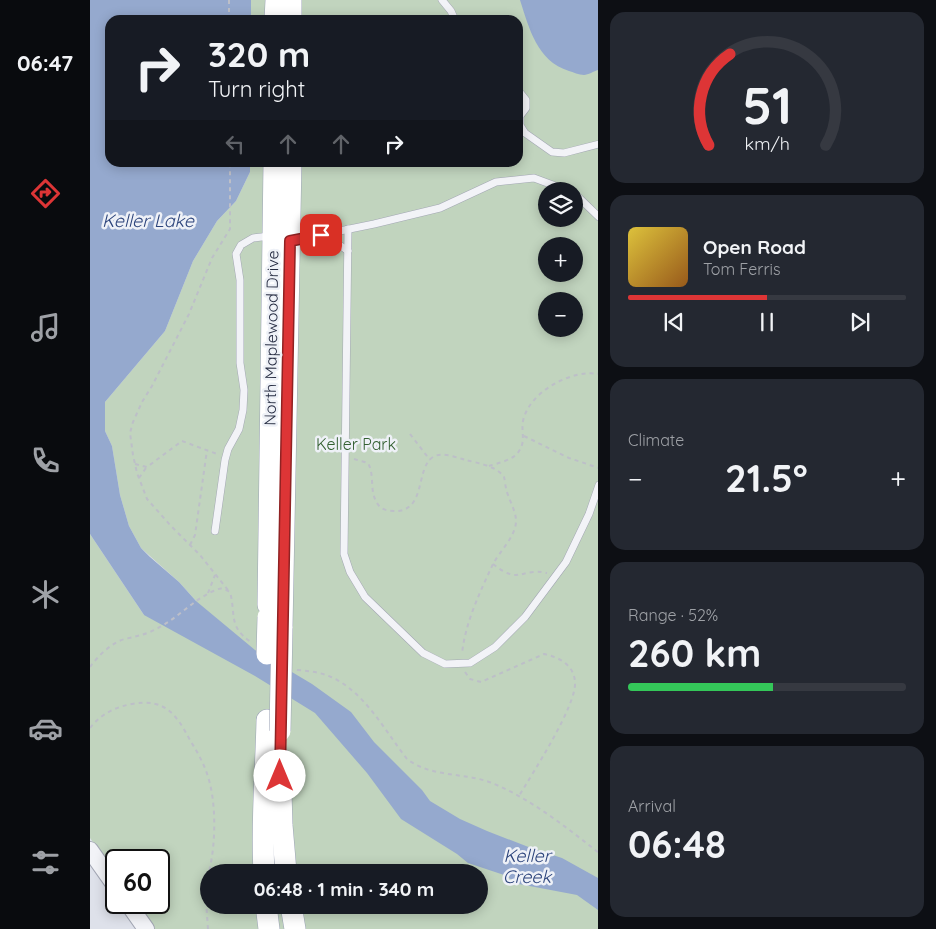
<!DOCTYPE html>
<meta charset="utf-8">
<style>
:root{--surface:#171b24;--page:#242831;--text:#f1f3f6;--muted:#9ea1a6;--line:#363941;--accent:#dd3536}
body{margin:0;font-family:Quicksand,sans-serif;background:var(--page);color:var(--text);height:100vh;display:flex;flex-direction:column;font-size:19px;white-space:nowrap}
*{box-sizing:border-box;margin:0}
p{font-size:16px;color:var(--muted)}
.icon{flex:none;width:28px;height:28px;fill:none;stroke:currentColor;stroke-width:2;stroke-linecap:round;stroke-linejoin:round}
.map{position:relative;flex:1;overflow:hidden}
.side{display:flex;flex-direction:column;gap:12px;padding:12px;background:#0d0f14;width:338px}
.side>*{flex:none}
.hud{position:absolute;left:15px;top:15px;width:418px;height:152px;border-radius:15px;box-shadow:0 2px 12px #0003;background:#171b24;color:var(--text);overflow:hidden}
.tools{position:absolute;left:448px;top:182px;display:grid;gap:10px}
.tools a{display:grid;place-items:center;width:45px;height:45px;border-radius:50%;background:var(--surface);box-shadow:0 2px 12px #0003;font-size:25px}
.speed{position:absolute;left:15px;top:849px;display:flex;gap:10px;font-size:25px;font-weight:700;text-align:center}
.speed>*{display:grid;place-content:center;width:65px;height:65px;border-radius:50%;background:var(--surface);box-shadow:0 2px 12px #0003;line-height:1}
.speed .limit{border:2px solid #111;border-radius:8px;background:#fff;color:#111}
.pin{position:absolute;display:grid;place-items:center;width:42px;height:42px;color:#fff;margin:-21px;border-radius:10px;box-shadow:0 2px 8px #0006}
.me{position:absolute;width:55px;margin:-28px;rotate:0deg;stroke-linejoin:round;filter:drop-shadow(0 0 4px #0008)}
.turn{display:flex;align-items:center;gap:18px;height:105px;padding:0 20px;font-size:22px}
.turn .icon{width:65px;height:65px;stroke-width:2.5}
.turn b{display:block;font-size:35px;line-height:42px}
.lanes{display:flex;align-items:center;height:48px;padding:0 20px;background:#0003;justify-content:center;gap:25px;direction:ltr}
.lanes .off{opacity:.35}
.big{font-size:38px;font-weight:700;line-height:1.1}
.side .tile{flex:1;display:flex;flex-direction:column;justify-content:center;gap:8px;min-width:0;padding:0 18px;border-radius:15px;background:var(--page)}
.side .dial{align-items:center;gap:0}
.dial svg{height:130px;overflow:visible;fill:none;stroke:var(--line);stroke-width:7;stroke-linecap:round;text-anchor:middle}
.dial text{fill:var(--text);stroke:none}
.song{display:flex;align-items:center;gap:15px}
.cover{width:60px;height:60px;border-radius:8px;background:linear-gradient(135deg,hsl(50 70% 55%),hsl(30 70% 35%))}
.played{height:5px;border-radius:2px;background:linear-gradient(90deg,var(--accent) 50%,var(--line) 50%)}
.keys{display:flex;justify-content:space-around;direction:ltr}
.heat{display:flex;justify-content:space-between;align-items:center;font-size:28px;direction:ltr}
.charge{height:8px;border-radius:4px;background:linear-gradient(90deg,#34c759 52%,var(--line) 0)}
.trip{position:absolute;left:110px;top:864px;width:288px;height:50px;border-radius:25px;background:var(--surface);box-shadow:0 2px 12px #0003;font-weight:700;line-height:50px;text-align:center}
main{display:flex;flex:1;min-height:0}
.dock{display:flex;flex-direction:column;width:90px;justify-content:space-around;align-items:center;background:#090b0e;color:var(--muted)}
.dock .icon{width:35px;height:35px}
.dock .active{color:var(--accent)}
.dock b{font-size:22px;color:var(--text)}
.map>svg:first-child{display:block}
.green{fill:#c1d4be;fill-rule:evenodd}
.water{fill:#95a9ce}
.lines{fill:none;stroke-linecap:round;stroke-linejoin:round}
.service-casing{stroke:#a3a7b4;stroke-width:8}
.tertiary-casing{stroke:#a3a7b4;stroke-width:18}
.primary-casing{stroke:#9ca3b7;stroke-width:22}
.path{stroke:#bdbfc8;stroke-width:2;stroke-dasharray:4 4;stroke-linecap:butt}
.service{stroke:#f2f3f7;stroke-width:7}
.tertiary{stroke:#f2f3f7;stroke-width:16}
.primary{stroke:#fff;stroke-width:21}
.primary-bridge-casing{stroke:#9ca3b7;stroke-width:22;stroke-linecap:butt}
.primary-bridge{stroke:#fff;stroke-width:21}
.route-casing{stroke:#902223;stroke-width:12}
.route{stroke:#dd3536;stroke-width:9}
.labels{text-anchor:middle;stroke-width:5;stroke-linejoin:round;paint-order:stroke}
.street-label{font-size:16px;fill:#262c42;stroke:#eef1f7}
.park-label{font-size:16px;fill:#336031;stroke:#eef1f7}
.water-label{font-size:18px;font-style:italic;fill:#2b437b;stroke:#eef1f7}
</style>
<main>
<nav class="dock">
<b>06:47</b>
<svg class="icon active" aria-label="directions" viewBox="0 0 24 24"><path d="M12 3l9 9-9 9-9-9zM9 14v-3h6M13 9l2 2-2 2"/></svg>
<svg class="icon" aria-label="music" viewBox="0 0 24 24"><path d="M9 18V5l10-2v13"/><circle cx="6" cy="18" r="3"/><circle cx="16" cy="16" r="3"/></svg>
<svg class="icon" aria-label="phone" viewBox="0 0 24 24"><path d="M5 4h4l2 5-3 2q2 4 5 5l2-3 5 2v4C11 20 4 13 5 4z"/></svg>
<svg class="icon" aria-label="climate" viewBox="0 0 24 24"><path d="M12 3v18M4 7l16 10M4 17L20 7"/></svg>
<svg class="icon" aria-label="car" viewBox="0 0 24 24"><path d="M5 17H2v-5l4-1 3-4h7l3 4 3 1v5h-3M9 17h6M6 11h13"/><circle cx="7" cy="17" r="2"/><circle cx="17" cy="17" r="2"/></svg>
<svg class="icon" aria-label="filters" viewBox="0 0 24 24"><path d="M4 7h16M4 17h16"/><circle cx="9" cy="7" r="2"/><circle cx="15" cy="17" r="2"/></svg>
</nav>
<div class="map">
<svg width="509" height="929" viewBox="0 0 509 929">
<rect width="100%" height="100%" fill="#dee1ea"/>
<!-- green -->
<path class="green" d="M161,0h347v929h-444l-19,-26 24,-1v-42h-43v15l-26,-37v-304l54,81 52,-14 -17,-19 -38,-34 -12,-22 -9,-31 -8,-49 -7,-15v-29l60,-71 28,-70 24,-40 19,-20 14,-29v-9l268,-1v-142h-267zM456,191h28v28h-28zM456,246h28v28h-28zM456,301h28v28h-28zM119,872h270v33h-270z"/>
<!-- water -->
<g class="water">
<polygon points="0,0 161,0 161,20 20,20 20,162 160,163 160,172 146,201 127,221 103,261 75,331 15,402 15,431 22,446 30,495 39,526 51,548 60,557 89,582 106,601 165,650 222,684 261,712 284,742 332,790 340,801 370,819 397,831 441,848 472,858 508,878 508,910 487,895 429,884 414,875 378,863 367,854 311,819 277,773 225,713 165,676 54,615 0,534"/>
<path d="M430,0h78v70c-4,1 -10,5 -14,5 -5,0 -11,-3 -15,-4 -32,-10 -40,-43 -49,-71z"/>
</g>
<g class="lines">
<!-- service casing -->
<g class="service-casing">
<g id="service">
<polyline points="352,0 361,11 365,20"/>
<polyline points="428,90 436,100 436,108 430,116 430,125 435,133 462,152 474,153 509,144"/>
<polyline points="484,193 509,217"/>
<polyline points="258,229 254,554 260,572 275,597 333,653 355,664 380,663 405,647 435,617 476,562 499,514 509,485"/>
<polyline points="231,235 241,239 258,251"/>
<polyline points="201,241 284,224 350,208 406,182 444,178 479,191"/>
<polyline points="125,531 135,460 138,449 149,429 153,410 154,390 150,363 150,280 146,254 151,245 163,238 180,236"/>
</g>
</g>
<!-- tertiary casing -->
<g class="tertiary-casing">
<g id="tertiary">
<polyline points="0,850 26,887"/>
<polyline points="37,902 56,929"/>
</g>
</g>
<!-- primary casing -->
<g class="primary-casing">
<g id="primary">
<polyline points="185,20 186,0"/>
<polyline points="201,20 201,0"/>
<polyline points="178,605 184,162"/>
<polyline points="192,628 201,162"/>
<polyline points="190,758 192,825 196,872"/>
<path d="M174,872c-3,-50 2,-101 3,-152"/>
<polyline points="176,905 179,929"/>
<polyline points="201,905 205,929"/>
</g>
</g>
<!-- path -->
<g class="path">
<polyline points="139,0 139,20"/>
<polyline points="320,434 340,460"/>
<polyline points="434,436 479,458 509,468"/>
<path d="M264,459l14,4c7,13 1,27 9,40 3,6 10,8 16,8 34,2 22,-43 40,-54 10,-6 23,1 33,3 11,3 31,6 38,17 1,3 1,8 2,11 2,11 10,22 10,33 0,15 -16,30 -23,43 -13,28 -28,59 -31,90"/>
<polyline points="45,464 57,467 92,441 127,454"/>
<path d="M399,466c9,-3 25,-6 30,-15 7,-10 2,-19 4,-30 6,-29 48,-52 76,-47"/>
<polyline points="49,478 56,468"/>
<polyline points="100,545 105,535 117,450"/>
<path d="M403,564c27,22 28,3 54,9"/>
<polyline points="138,590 110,555 80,525 57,499 47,473 43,455 40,433 43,422 52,402 62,386 99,314 122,258 140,229 140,162"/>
<polyline points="118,593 125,575"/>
<path d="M0,667c8,-11 22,-25 35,-28 12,-3 23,-5 33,-11 20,-10 37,-30 58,-38 6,-3 8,-1 14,2 6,22 -2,35 21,50"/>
<path d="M207,670c12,1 23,2 34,7 34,15 54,54 76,82 25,19 57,13 85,24 39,16 74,44 107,70"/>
<path d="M375,672l5,7 11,3 63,-28c15,3 30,11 31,28 2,23 -43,92 -56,114"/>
<path d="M0,728c11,-14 25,-21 42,-24 33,-6 44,10 58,36 6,10 12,20 16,31 11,28 10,72 3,101"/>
<polyline points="118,929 116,901 119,873"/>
</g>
<!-- service -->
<use href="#service" class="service"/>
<!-- tertiary -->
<use href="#tertiary" class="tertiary"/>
<!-- primary -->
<use href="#primary" class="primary"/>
<!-- primary-bridge casing -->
<g class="primary-bridge-casing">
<g id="primary-bridge">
<polyline points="177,654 178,617"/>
<polyline points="190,731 192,628"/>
</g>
</g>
<!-- primary-bridge -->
<use href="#primary-bridge" class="primary-bridge"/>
</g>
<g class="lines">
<!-- route casing -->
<g class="route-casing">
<polyline id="route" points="190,776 200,241 231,235"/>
</g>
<!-- route -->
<use href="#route" class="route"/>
</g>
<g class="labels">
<!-- street labels -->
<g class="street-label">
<text transform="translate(181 338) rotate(-89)" y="6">North Maplewood Drive</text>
</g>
<!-- park labels -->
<g class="park-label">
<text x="266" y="450">Keller Park</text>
</g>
<!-- water labels -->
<g class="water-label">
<text x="58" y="227">Keller Lake</text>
<text x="437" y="862">Keller<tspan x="437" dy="21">Creek</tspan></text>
</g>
</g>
</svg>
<div class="tools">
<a><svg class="icon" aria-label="layers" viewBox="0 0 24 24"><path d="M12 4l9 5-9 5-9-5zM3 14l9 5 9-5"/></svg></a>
<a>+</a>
<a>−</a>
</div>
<div class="speed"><div class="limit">60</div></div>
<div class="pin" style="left:231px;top:235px;background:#d93025"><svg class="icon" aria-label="arrive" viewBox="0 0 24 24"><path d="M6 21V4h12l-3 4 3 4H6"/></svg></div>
<svg class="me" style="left:190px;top:776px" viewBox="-20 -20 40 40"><circle r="19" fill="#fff"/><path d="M0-13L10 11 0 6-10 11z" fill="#dd3536"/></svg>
<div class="trip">06:48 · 1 min · 340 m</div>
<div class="hud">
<div class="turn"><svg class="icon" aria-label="right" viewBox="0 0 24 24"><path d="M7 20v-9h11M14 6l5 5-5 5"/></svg><div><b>320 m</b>Turn right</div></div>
<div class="lanes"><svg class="icon off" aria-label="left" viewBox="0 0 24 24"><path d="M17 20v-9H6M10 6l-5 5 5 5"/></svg><svg class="icon off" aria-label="ahead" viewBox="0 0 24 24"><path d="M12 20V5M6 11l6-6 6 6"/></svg><svg class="icon off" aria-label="ahead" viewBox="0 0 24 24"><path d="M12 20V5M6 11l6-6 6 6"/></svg><svg class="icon" aria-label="right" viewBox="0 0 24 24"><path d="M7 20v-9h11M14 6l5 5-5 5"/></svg></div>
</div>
</div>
<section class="side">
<div class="tile dial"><svg viewBox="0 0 100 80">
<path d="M14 69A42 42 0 1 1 86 69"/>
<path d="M14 69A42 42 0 0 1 27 13" stroke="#dd3536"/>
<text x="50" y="56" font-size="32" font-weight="700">51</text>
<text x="50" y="72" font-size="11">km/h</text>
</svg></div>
<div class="tile">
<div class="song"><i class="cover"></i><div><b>Open Road</b><p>Tom Ferris</p></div></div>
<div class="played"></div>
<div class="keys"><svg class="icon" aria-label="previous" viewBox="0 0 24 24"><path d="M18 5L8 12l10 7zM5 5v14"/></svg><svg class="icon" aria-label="pause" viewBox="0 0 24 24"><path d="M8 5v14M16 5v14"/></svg><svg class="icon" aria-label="next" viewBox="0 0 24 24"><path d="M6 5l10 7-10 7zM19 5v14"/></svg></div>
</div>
<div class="tile"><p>Climate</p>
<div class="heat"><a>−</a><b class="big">21.5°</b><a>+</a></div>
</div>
<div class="tile"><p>Range · 52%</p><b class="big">260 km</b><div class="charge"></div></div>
<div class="tile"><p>Arrival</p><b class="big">06:48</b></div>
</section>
</main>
